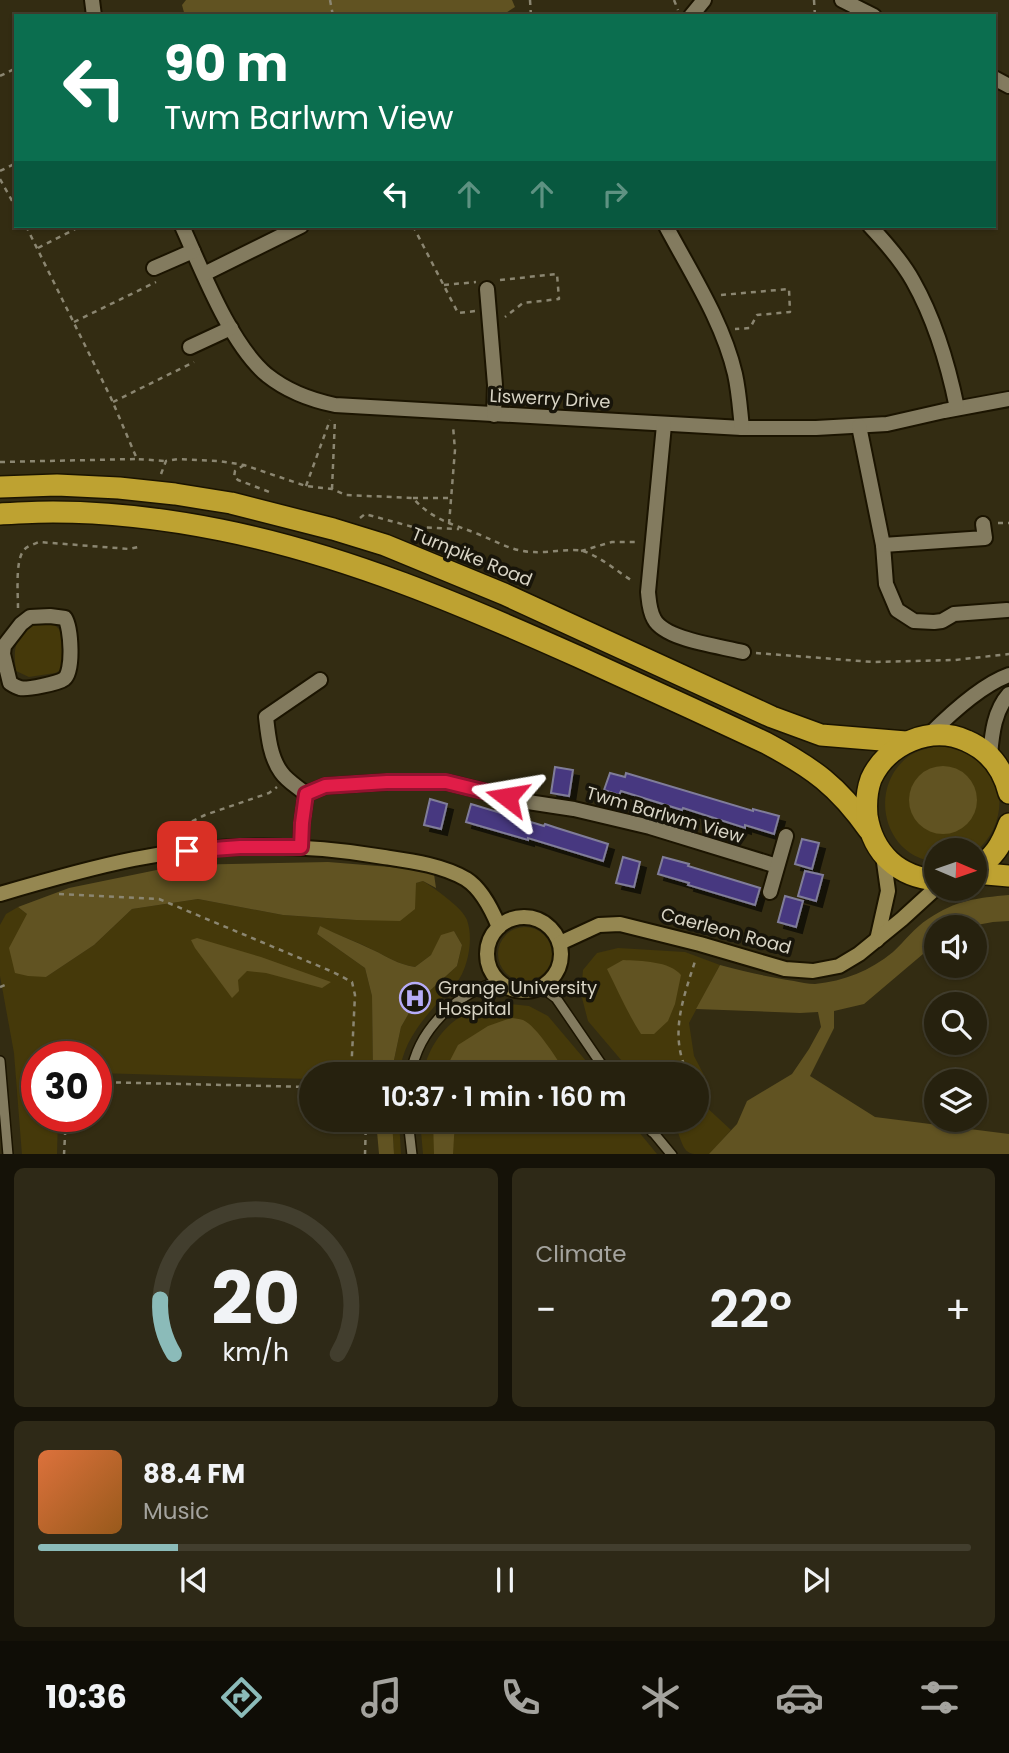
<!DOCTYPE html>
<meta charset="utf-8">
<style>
:root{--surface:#26210e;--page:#2e2917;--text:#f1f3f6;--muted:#a4a39e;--line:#423e2e;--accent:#8bbbb9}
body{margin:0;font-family:Poppins,sans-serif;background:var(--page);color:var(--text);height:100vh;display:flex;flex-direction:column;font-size:26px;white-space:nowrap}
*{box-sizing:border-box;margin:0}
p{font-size:23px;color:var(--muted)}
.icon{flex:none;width:38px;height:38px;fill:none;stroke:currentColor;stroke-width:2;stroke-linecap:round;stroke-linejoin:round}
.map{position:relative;height:1154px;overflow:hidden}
.details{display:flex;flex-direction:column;gap:14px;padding:14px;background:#151208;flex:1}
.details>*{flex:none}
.hud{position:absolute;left:14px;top:14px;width:982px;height:214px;border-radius:0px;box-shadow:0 2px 5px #0004,0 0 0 2px var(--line);background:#0b6e4f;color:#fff;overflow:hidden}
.needle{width:46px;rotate:92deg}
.controls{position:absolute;left:924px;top:838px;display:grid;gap:14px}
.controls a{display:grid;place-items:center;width:63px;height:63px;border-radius:50%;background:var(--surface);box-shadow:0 2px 5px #0004,0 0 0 2px var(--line);font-size:35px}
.speed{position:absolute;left:21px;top:1041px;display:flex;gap:14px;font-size:35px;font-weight:700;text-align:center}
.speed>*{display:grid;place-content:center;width:91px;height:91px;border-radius:50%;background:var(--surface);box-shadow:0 2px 5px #0004,0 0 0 2px var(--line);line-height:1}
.speed .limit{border:10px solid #d22;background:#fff;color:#111}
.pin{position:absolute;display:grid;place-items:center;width:60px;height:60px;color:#fff;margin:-30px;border-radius:14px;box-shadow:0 4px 10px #0006}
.me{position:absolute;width:77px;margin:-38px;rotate:284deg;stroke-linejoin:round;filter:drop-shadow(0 0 5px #0008)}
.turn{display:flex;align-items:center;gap:24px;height:147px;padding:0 35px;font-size:32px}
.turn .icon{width:91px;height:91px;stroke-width:2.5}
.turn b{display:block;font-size:49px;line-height:60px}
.lanes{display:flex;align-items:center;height:66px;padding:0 35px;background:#0003;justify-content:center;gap:35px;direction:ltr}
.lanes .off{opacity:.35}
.big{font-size:52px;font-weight:600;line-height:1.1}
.details .card{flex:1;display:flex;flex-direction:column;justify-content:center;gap:10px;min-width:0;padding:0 24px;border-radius:10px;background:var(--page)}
.details .dial{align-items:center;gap:0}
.dial svg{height:182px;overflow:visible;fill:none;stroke:var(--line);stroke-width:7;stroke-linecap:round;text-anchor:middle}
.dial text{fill:var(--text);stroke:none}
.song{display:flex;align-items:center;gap:21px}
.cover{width:84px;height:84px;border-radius:10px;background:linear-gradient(135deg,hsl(20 70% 55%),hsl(30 70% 35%))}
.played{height:7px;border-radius:4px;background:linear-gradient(90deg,var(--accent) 15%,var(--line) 15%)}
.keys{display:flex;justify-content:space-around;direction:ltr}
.heat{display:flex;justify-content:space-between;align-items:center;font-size:38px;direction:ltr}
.details .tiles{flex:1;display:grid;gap:14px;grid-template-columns:1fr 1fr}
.card:last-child{grid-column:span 2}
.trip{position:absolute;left:299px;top:1062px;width:410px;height:70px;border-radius:35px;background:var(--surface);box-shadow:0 2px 5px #0004,0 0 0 2px var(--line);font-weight:600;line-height:70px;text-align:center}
.menu{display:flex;height:112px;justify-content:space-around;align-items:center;background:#0f0d06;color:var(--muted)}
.menu .icon{width:49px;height:49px}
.menu .current{color:var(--accent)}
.menu b{font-size:32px;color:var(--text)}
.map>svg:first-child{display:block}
.green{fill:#45390a}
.forest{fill:#615322}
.building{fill:#473880;stroke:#807d99;stroke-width:2;filter:url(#shadow)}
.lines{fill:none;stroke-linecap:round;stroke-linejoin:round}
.lane-casing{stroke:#1b1400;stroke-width:12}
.street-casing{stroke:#1b1400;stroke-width:18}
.secondary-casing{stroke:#1b1400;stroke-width:18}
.highway-casing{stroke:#1b1400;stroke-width:24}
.path{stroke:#8b8671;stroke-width:2.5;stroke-dasharray:5 5;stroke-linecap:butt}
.lane{stroke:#837b5f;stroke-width:9}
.street{stroke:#837b5f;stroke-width:14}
.secondary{stroke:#958751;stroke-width:14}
.highway{stroke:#bea231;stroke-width:21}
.route-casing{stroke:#92132f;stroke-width:18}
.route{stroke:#e11d48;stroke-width:12}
.labels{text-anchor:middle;stroke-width:7;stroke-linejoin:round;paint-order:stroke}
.street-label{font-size:18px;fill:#d8d4c5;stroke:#18150a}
.poi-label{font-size:18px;fill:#d8d4c5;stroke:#18150a;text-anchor:start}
</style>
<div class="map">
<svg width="1009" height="1155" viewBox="0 0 1009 1155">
<defs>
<filter id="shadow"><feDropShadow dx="6" dy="6" stdDeviation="0" flood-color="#0009"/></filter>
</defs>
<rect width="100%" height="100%" fill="#332c12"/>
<!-- green -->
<g class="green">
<path d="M47,622c20,4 23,33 14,48l-6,3 -26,4 -13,-6c-3,-28 -1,-28 18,-48z"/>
<path d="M939,746c10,1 18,1 27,5 43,19 43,74 9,101v-2h-39v12c-53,-5 -69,-75 -27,-106 9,-6 19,-8 30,-10z"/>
<path d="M423,881c11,7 40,27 44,39 6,17 2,39 -5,54 -5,10 -14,18 -21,25 -19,21 -40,46 -41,75h-9l10,-47 12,-21 44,-40 5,-21 -8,-14 -23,24 -16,12c-18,-3 -27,-10 -42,-17 -17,-9 -35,-15 -53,-23l-3,7 48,34 7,28 1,78h-61l-1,5 -215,-6v-16h-59v59l21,1 -1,37 -35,1 -8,-102 -14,-77v-51l6,-11 12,-7 9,7 19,63 48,-32 38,-36 66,-10 85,16 73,5 60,-37z"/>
<circle cx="525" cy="954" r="27"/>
<polygon points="618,948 685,952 720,965 689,1023 694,1056 705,1077 697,1080 696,1074 633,1074 588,1021 581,994 583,970 597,953"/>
<path d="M500,1003l29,3 19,10 49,58h-174c4,-24 21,-51 45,-61 10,-4 21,-6 32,-10z"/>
<path d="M704,1105l27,25 -22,25c-25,-1 -23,-1 -32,-25l4,-10h15l1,-11z"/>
<polygon points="392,1120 399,1120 401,1154 394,1154"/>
<polygon points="420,1120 629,1120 657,1154 423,1154"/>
</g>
<!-- forest -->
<g class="forest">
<polygon points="186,0 512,0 515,7 501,16 185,16 182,5"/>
<circle cx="943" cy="800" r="34"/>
<polygon points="328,862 415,869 434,874 436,888 423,881 416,883 415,909 400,921 356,920 283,915 198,899 132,909 94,945 46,977 28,976 15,973 9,948 27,914 18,907 69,888 181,865"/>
<path d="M1009,895v26l-16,1 -27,5 -30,1v15l-72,61 -30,7v17l-24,48 65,41 134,17v20h-300l28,-30 10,-23 45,-27 17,-25 12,-22 -3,-15 -18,1 -104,-4 24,-44c26,7 48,12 74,16 6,1 14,3 21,3 29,-3 55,-13 78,-32 12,-11 21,-24 35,-33 28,-19 49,-21 81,-24z"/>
<path d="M320,926c17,9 35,15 53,24 15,7 24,14 42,17l16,-12 10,-20 13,-4 8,14 -5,21 -44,40 -12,21 -10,47h-18l-1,-78 -7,-28 -48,-34z"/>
<polygon points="197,938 261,957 331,982 322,988 266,973 247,971 238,980 239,991 232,998 195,948 191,940"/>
<path d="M623,960c18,1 47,1 58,15l-6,29 -7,17 -14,13h-13c-13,-20 -23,-43 -34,-65z"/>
<path d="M511,1018c4,0 8,1 12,2 14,6 35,41 44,54h-36l-13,-10h-16l-18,10h-41l15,-29 30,-19z"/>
<polygon points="376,1120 392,1120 394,1154 379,1154"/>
<polygon points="433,1120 455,1120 453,1154 434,1154"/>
</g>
<!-- building -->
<g class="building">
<polygon points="555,767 573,770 569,796 551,793"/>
<polygon points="610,773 625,777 626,773 753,811 753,809 779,816 774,834 745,825 745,828 683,808 682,810 621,791 619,795 604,790"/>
<polygon points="430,799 447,804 441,829 424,825"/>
<polygon points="471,804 544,826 545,824 557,828 608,844 603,861 528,838 528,840 466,822"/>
<polygon points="802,839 819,843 812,869 795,864"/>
<polygon points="623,857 640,862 634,887 616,883"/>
<polygon points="663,857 689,864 688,866 760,888 755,905 688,885 689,883 658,874"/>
<polygon points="805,871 823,875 816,901 798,896"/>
<polygon points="785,896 803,901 796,927 778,922"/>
</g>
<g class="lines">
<!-- lane casing -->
<g class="lane-casing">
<g id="lane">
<polyline points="541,987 556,998 608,1074"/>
<polyline points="0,1061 8,1155"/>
<path d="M411,1074c7,-45 45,-80 88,-93"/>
<polyline points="696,1099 700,1097"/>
<polyline points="408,1120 412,1155"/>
<polyline points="643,1120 672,1155"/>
<polyline points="652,1132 665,1120"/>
</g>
</g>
<!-- street casing -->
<g class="street-casing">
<g id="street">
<polyline points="92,0 94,16"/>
<polyline points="842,0 874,16"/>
<polyline points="691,16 704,0"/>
<polyline points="994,78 1009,86"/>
<path d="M182,226c20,44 48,118 85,149 20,16 44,25 68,30l407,23h74l71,-4 57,-13 65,-12"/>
<path d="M666,226c25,47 57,96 69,148 4,18 5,36 7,54"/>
<path d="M870,226c16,17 32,35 43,55 22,39 35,83 44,127"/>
<polyline points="154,268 193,251"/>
<polyline points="204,274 301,226"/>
<polyline points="487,289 495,385 494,415"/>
<polyline points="190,347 231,328"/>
<path d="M664,425l-16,167c1,9 1,18 6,27 11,21 66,27 89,33"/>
<polyline points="859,426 883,545 886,584 897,610 914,621 934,622 942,621 954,614 1007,610"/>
<polyline points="883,545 985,538 983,524"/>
<path d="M50,616l15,2c6,10 9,53 -1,61 -5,4 -38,11 -44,9 -4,-1 -7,-3 -10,-5l-7,-29 1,-8 17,-22 9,-7z"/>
<path d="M929,735c21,-21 52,-50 80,-60"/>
<path d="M990,755c2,-21 4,-44 19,-61"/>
<path d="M306,794c-8,-7 -19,-13 -25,-22 -11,-15 -13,-37 -15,-55l54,-37"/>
<polyline points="301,847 302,823 306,794 325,786 387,782 446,782 528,802 574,809 650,827 777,866"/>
<polyline points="770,892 786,836"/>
</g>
</g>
<!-- secondary casing -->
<g class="secondary-casing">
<g id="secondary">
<path d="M0,894c44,-13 89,-26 134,-35 82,-16 168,-16 250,-2 27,4 58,8 82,22 16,10 26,31 33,48"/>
<circle cx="524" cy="954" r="37"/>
<polyline points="877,940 888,891 883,855"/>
<polyline points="560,943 599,925 620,924 700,944 785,969 813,971 839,966 859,954 902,919 936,888"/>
</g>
</g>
<!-- highway casing -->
<g class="highway-casing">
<g id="highway">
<polyline points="0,487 57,485 119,488 175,494 231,503 333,529 385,545 504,594 772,717 821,735 906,742"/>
<path d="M0,514c18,-1 35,-2 53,-2 56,0 113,7 168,18 125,25 242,75 358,127 62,28 125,57 187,86 47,25 72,43 103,87"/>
<path d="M975,870c19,-13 26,-24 34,-46"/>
<polyline points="975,873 1009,876"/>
<path d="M936,880c-37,-3 -63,-26 -69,-64 -1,-12 0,-26 4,-37 16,-35 60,-55 96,-38 23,10 36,28 42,52"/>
</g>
</g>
<!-- path -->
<g class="path">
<polyline points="330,0 333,16"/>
<polyline points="530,0 531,16"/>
<polyline points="674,0 678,10"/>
<polyline points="814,0 815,16"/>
<polyline points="0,76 16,68"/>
<polyline points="0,171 16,163"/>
<polyline points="0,179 16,208"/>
<polyline points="26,226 111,398 137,459 165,461"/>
<polyline points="413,226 458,313 476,311"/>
<polyline points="38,248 81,226"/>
<polyline points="500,280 557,274 559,299 523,303 505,317"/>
<polyline points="444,285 476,282"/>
<polyline points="721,295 789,289 790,312 757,315 750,328 735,329"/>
<polyline points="74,322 156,282"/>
<polyline points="113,402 194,362"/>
<polyline points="0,462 137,459"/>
<polyline points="244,465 235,471 234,477 238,480 272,493"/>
<path d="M161,474l5,-13 13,-2 40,2 25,4 62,21 26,3 14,6 67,3c19,22 40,26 65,36 20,8 35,18 56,18 14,1 36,-4 49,-1 18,6 35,21 51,31"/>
<polyline points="306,486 330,420"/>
<polyline points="332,489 335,419"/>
<polyline points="413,498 451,498"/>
<polyline points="360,518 365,514 413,527 459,529"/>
<polyline points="998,523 1009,523"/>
<polyline points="449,524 455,450 453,426"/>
<polyline points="581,551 612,542 639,542"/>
<path d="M18,608c0,-14 -3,-48 6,-58 3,-4 10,-6 15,-8l90,7 9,-2"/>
<polyline points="756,653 873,662 955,660 1009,654"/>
<polyline points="174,830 205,815 269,793 277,787"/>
<polyline points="59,894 159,899 333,972 352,982 355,995 351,1074"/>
<polyline points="0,987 7,984"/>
<path d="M688,1074c-20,-40 -4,-77 8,-116"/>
<polyline points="96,1082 312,1087"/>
<polyline points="64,1155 66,1116"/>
<polyline points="365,1155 366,1120"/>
</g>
<!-- lane -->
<use href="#lane" class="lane"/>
<!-- street -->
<use href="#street" class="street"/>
<!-- secondary -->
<use href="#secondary" class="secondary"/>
<!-- highway -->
<use href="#highway" class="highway"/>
</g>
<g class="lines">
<!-- route casing -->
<g class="route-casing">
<polyline id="route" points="187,851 240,847 301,847 302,823 306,794 325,786 387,782 446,782 507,797"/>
</g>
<!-- route -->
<use href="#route" class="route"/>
</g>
<!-- icons -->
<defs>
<g id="hospital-ring" transform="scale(1.575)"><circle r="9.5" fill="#18150a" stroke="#b6acf8" stroke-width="1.5"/><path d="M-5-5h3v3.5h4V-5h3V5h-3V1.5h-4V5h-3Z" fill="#b6acf8"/></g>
</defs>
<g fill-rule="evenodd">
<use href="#hospital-ring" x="415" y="998"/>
</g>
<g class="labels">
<!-- street labels -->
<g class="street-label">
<text transform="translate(550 399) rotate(3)" y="6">Liswerry Drive</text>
<text transform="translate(472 557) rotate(22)" y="6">Turnpike Road</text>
<text transform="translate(665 815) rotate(16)" y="6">Twm Barlwm View</text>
<text transform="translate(726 931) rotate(15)" y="6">Caerleon Road</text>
</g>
<!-- poi labels -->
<g class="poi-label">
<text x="438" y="994">Grange University<tspan x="438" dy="21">Hospital</tspan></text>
</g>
</g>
</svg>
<div class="controls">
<a><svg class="needle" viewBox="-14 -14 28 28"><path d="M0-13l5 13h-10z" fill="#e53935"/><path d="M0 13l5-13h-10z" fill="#a4a39e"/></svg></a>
<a><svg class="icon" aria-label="sound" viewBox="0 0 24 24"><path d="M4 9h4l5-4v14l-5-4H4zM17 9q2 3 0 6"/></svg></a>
<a><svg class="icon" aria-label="search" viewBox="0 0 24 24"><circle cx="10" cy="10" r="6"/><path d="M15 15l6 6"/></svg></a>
<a><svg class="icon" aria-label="layers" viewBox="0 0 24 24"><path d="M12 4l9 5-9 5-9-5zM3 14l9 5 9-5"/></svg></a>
</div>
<div class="speed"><div class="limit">30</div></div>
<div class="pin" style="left:187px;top:851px;background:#d93025"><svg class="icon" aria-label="arrive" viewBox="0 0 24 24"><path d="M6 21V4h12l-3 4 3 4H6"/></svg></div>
<svg class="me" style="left:507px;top:797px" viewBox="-20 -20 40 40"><path d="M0-17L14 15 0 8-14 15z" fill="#e11d48" stroke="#fff" stroke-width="4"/></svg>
<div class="trip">10:37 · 1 min · 160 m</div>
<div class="hud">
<div class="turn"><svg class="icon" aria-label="left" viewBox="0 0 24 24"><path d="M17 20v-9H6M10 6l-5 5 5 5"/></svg><div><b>90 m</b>Twm Barlwm View</div></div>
<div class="lanes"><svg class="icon" aria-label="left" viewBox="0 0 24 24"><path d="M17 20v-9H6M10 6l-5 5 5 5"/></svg><svg class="icon off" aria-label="ahead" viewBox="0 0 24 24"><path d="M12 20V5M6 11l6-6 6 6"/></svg><svg class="icon off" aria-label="ahead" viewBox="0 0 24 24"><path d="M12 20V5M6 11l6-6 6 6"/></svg><svg class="icon off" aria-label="right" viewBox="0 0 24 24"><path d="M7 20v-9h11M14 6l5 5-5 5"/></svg></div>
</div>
</div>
<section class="details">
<div class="tiles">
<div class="card dial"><svg viewBox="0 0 100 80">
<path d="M14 69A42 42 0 1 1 86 69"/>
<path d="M14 69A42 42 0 0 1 8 45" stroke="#8bbbb9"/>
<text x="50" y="56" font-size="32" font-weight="700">20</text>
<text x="50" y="72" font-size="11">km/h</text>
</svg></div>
<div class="card"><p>Climate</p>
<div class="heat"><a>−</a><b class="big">22°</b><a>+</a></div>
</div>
<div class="card">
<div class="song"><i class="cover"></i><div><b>88.4 FM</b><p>Music</p></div></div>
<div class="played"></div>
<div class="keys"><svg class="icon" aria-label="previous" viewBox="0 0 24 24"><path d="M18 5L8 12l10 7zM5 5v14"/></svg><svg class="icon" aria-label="pause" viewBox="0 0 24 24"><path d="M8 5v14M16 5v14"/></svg><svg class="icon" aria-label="next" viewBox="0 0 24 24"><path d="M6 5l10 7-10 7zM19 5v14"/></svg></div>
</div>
</div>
</section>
<nav class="menu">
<b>10:36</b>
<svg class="icon current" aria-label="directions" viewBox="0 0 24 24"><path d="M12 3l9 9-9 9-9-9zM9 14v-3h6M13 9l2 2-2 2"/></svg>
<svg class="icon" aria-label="music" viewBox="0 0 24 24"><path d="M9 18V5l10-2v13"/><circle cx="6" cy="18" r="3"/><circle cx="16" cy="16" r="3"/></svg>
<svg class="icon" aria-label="phone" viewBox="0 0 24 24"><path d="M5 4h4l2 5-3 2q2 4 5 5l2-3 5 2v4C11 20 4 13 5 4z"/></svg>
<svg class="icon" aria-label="climate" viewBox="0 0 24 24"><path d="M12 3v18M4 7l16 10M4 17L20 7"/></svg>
<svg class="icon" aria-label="car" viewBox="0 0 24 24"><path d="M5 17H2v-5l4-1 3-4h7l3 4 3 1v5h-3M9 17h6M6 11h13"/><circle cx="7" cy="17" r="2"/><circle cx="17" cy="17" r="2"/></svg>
<svg class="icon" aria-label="filters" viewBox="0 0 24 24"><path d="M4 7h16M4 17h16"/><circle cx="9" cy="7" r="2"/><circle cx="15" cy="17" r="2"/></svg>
</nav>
